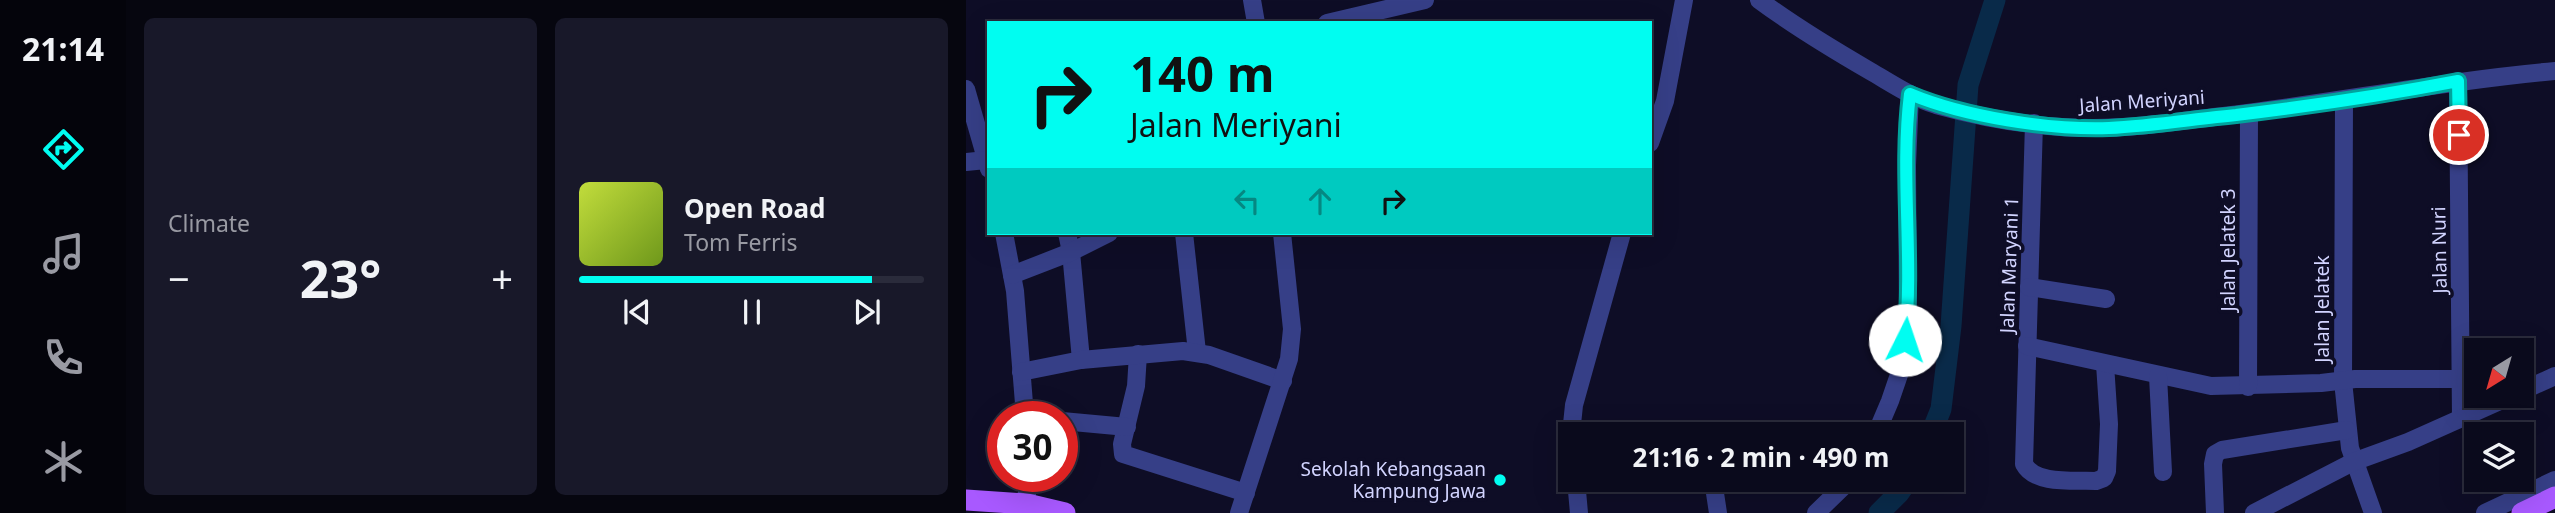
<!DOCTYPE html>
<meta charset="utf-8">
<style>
:root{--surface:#0a0a1c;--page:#181829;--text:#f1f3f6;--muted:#999aa3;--line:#2a2b3b;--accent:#00fdf1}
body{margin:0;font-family:"Noto Sans",sans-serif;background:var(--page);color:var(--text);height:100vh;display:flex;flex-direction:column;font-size:26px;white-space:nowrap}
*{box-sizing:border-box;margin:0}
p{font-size:23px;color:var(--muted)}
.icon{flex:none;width:38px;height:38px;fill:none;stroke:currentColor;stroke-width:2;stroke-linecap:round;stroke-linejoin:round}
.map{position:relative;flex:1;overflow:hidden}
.side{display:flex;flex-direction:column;gap:18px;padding:18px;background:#06060f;width:840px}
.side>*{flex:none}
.top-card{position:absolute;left:21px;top:21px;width:665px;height:214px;border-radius:0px;box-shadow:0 7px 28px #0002,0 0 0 2px var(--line);background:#00fdf1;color:#111;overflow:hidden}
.needle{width:46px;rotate:217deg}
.fabs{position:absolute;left:1498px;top:338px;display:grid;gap:14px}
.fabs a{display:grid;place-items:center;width:70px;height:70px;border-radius:0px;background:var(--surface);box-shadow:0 7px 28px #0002,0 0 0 2px var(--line);font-size:35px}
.speed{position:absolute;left:21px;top:401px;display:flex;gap:14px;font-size:35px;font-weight:700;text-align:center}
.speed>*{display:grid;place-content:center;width:91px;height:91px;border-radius:50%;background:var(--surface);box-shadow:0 7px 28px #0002,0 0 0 2px var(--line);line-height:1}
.speed .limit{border:10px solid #d22;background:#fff;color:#111}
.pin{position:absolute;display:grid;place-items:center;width:60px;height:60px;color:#fff;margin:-30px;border:4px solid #fff;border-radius:50%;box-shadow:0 2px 7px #0007}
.me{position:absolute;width:77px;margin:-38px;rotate:4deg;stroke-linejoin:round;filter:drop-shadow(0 0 5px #0008)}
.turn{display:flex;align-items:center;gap:24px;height:147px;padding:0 28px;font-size:32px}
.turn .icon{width:91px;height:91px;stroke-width:2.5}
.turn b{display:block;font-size:49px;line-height:60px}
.lanes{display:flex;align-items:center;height:66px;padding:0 28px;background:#0003;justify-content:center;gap:35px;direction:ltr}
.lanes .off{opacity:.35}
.big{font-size:52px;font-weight:700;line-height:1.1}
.side .tile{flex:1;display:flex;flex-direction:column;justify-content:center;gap:10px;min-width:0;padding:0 24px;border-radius:10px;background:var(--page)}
.song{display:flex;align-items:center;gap:21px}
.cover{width:84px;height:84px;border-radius:10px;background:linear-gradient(135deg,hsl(70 70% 55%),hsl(80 70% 35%))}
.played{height:7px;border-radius:4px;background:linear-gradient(90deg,var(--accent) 85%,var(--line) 85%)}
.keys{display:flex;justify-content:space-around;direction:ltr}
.heat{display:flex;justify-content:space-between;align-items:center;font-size:38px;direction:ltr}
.side .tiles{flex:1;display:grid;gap:18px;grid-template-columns:repeat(2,1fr)}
.trip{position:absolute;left:592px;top:422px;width:406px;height:70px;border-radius:0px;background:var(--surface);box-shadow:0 7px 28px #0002,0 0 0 2px var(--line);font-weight:700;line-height:70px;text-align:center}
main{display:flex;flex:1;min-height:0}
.menu{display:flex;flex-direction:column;width:126px;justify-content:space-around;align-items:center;background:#04040b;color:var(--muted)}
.menu .icon{width:49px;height:49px}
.menu .selected{color:var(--accent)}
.menu b{font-size:32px;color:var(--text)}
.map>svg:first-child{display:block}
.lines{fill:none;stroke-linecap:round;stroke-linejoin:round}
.river{stroke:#092a49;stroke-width:21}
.minor{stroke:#363f87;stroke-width:18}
.major{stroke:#a859ff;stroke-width:21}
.route-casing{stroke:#00a49d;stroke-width:18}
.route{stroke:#00fdf1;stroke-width:12}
.poi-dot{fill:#00fdf1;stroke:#0e0d26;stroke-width:2.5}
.labels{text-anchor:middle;stroke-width:7;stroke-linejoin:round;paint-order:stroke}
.street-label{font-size:19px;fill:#d2d4ff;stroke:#0e0d26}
.poi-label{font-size:19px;fill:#d2d4ff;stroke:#0e0d26;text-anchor:end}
</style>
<main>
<nav class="menu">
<b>21:14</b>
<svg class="icon selected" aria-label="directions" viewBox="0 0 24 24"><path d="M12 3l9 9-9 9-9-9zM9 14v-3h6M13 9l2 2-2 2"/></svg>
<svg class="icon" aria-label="music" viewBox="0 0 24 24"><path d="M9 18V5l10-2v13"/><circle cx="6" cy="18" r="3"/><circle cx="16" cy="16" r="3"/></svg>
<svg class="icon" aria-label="phone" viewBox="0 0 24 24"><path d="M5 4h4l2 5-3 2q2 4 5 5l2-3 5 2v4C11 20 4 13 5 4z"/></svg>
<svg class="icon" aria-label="climate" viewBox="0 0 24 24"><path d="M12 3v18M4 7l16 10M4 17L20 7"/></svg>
</nav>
<section class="side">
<div class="tiles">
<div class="tile"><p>Climate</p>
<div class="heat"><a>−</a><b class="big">23°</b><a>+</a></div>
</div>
<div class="tile">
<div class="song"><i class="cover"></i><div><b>Open Road</b><p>Tom Ferris</p></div></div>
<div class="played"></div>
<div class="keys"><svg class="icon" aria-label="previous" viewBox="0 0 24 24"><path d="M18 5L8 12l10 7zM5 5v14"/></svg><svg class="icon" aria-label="pause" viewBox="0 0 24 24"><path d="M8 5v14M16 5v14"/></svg><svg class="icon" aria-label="next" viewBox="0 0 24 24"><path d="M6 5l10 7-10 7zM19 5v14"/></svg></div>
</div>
</div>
</section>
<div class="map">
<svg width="1589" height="513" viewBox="0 0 1589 513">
<rect width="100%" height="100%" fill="#0e0d26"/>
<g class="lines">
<!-- river -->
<g class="river">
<polyline points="965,434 975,409 985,326 1002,85 1029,0"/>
<polyline points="913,513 933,493 942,480"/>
</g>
<!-- minor -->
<g class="minor">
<polyline points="286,0 290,23"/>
<path d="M793,0c35,26 73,49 111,71 21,12 43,27 66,34 50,14 106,23 157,23 41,0 81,-6 121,-11 114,-13 227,-36 341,-46"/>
<polyline points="361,23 459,0"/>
<polyline points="1492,81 1495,418"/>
<polyline points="0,89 23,169"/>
<polyline points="1378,101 1377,381 1384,448 1407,513"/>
<path d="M1068,123l-10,341c11,21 50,16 72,17l8,-3 3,-7 2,-47 -4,-60"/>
<polyline points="684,143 699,101 718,0"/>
<polyline points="0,162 20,160"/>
<polyline points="38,233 49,291 59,416"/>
<polyline points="101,233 105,252 115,360"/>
<polyline points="218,233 231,352"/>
<polyline points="46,275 105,252 143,233"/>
<polyline points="1063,287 1140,299"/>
<polyline points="1061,346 1245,386 1355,383 1389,379 1496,379"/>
<polyline points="172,354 170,386 156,444 157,454 280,493"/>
<polyline points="55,372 115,360 217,351 243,355 317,381"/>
<polyline points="1192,376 1197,472"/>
<polyline points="1282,387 1283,113"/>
<polyline points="1556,391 1589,376"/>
<polyline points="96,421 161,427"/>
<polyline points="605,434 608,405 656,233"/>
<polyline points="722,434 733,434"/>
<polyline points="910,434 924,401 937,363 942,316 941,165 944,94"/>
<polyline points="61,476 61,504"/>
<polyline points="610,480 613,513"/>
<polyline points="747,480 752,513"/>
<polyline points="273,513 323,359 326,329 316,233"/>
<polyline points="850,513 884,480"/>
<polyline points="1249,513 1247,464 1249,454 1256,450 1381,430"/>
<polyline points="1288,513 1387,462 1442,442 1545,396"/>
<polyline points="1519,513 1589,480"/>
</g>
<!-- major -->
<g class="major">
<polyline points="0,500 61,504 99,513"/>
<polyline points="1556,513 1589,497"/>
</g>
</g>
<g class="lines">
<!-- route casing -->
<g class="route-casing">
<path id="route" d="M939,340c9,-82 -5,-165 5,-246 55,23 139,36 199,34 43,-2 85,-9 127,-13 75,-9 149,-20 222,-34l1,54"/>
</g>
<!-- route -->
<use href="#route" class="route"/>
</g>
<!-- markers -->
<circle class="poi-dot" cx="534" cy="480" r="7"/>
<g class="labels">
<!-- street labels -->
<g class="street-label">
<text transform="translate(1176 101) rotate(-4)" y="7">Jalan Meriyani</text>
<text transform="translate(1262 250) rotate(-90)" y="7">Jalan Jelatek 3</text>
<text transform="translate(1473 250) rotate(-91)" y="7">Jalan Nuri</text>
<text transform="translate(1043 265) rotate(-88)" y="7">Jalan Maryani 1</text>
<text transform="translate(1356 309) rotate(-90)" y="7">Jalan Jelatek</text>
</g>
<!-- poi labels -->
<g class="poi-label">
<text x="520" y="476">Sekolah Kebangsaan<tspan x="520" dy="22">Kampung Jawa</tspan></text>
</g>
</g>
</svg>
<div class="fabs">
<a><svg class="needle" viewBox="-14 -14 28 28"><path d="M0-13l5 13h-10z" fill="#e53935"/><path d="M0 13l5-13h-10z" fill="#999aa3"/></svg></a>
<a><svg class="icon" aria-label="layers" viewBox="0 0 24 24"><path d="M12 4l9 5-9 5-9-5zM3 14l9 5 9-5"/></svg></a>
</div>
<div class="speed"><div class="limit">30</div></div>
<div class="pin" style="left:1493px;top:135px;background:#d93025"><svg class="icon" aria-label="arrive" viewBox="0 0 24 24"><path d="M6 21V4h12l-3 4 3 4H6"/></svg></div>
<svg class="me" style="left:939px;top:340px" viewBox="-20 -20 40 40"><circle r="19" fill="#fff"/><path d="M0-13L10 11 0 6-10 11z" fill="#00fdf1"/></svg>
<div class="trip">21:16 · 2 min · 490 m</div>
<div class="top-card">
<div class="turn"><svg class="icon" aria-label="right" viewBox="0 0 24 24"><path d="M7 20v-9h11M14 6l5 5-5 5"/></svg><div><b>140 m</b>Jalan Meriyani</div></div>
<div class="lanes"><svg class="icon off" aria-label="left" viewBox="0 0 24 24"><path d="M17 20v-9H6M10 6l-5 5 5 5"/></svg><svg class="icon off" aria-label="ahead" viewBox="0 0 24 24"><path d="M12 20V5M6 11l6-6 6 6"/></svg><svg class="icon" aria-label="right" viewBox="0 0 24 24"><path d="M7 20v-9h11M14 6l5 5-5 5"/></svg></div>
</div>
</div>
</main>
